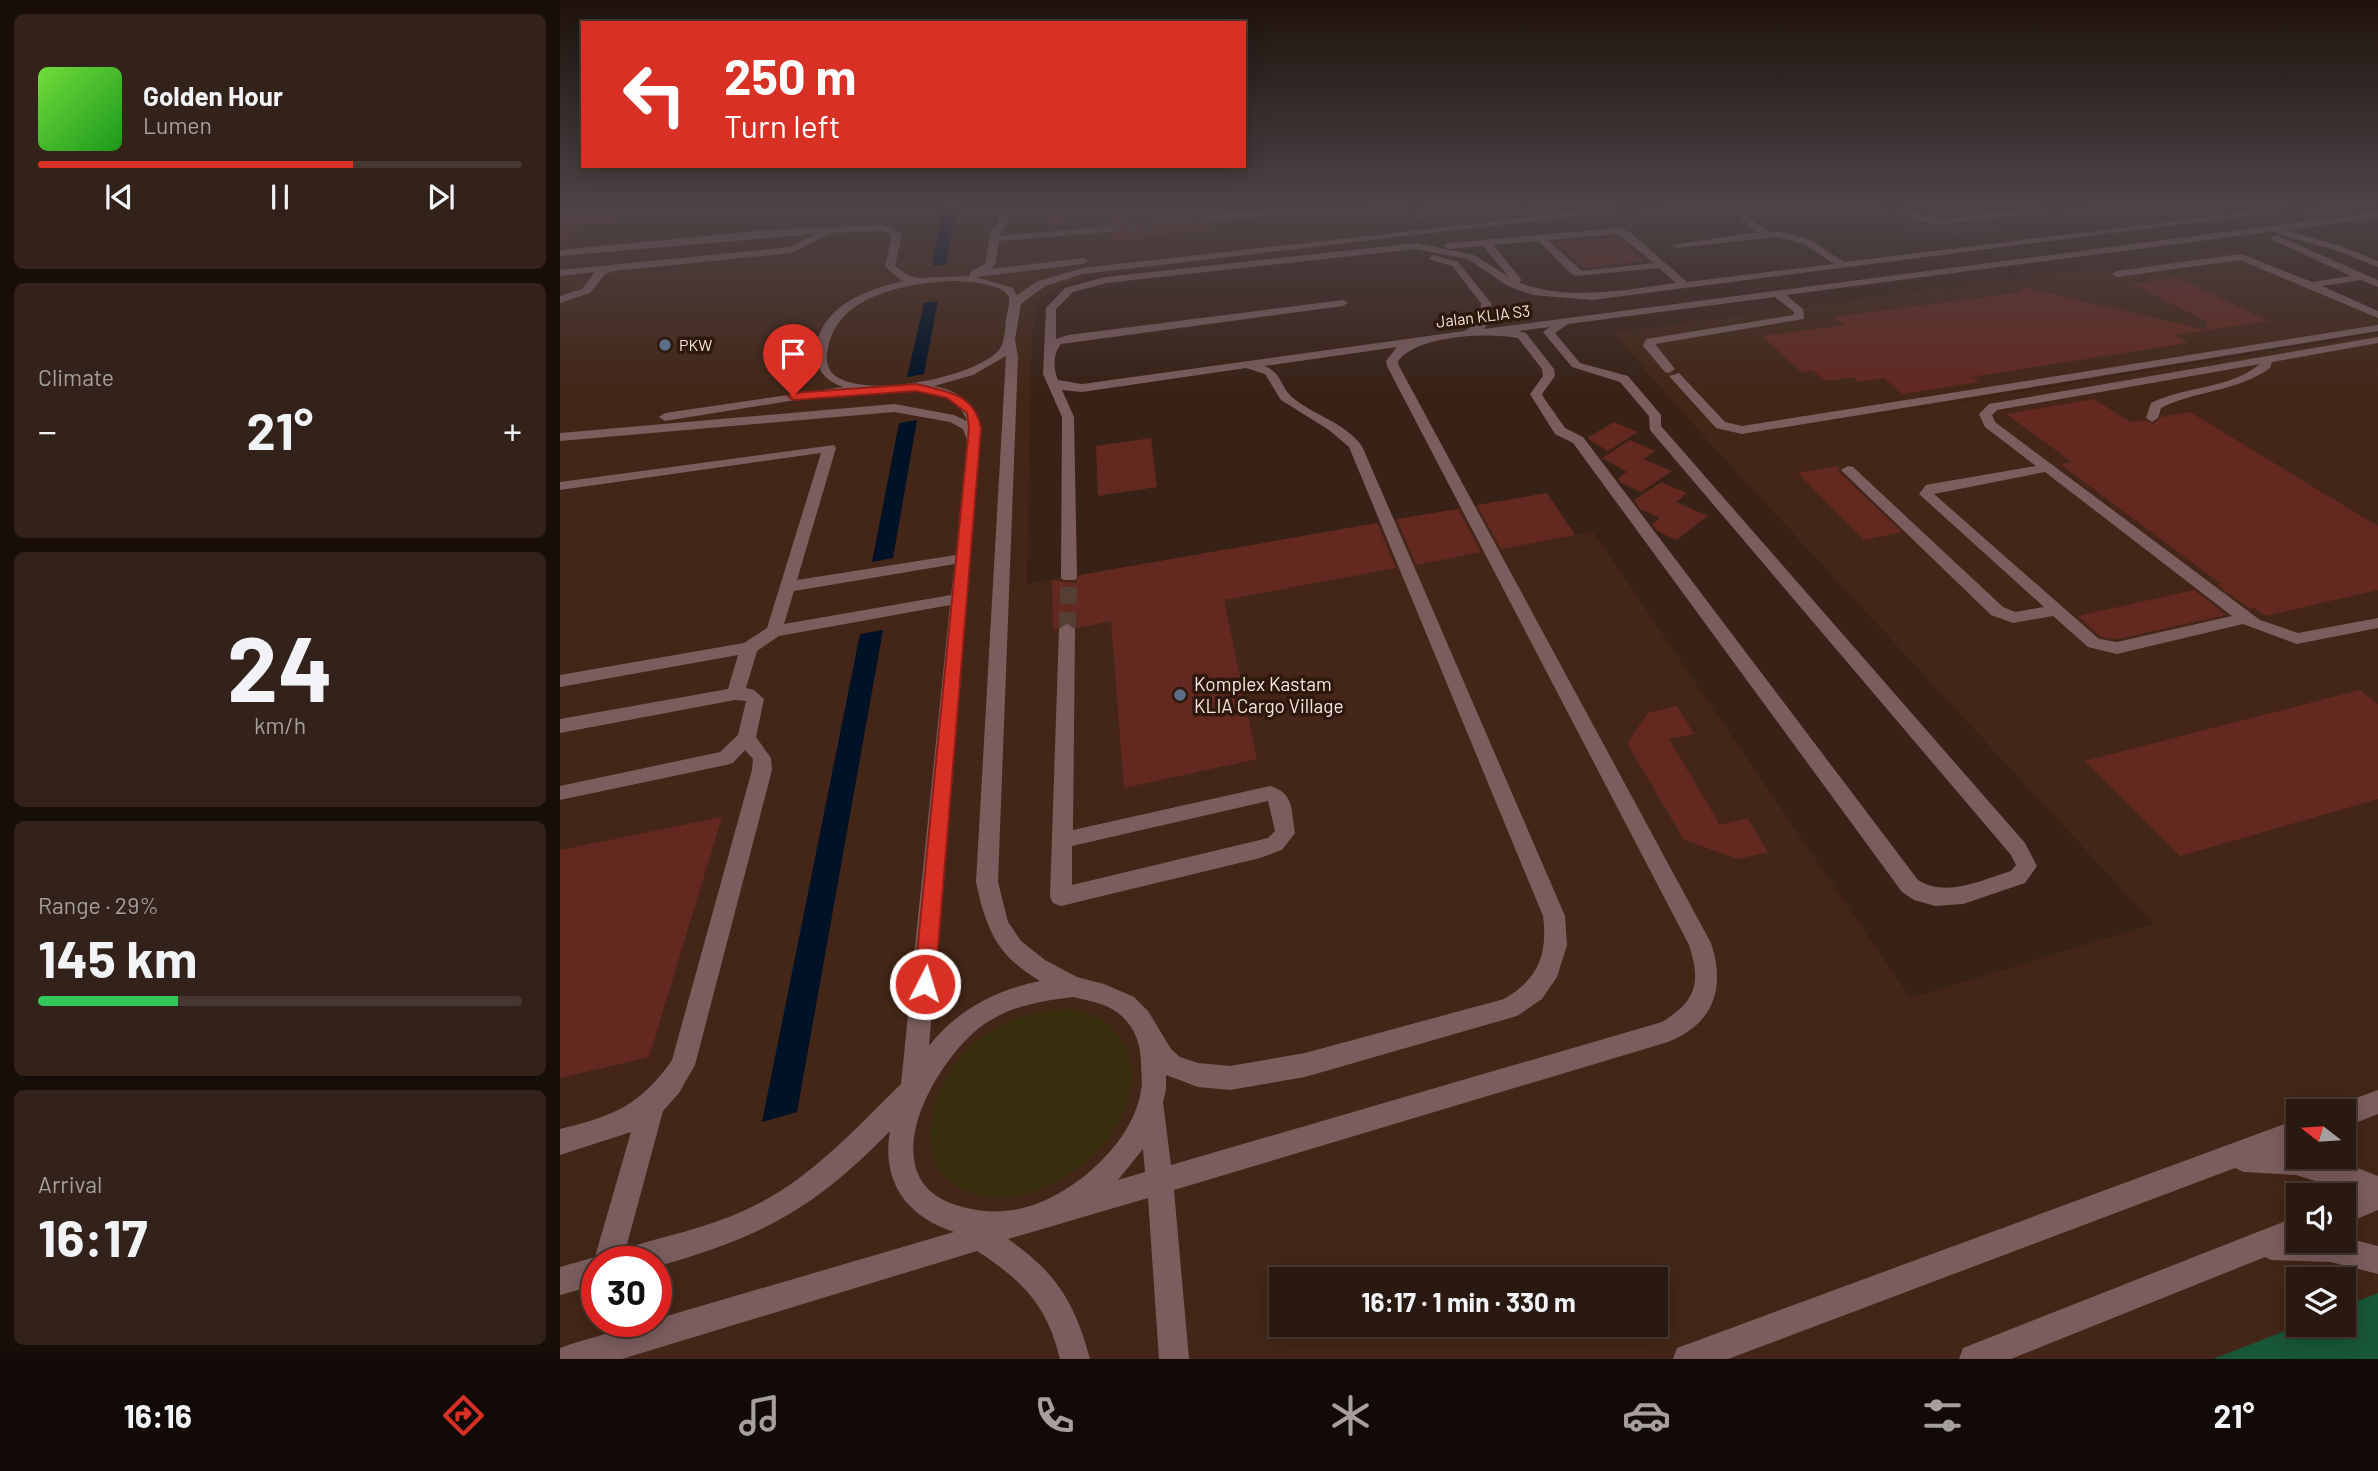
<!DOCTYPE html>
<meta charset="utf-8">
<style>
:root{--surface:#2a1910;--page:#322219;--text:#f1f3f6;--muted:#a5a09f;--line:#463830;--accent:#d93025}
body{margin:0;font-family:Barlow,sans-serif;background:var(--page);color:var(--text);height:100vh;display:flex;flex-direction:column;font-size:26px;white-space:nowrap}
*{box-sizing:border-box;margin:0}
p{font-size:23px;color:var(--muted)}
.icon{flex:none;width:38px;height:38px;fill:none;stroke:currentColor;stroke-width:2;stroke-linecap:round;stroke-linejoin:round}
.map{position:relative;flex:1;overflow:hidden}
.panel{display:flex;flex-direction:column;gap:14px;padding:14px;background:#170e09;width:560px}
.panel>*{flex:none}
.guide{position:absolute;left:21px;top:21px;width:665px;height:147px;border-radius:0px;box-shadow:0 4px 18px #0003,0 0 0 2px var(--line);background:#d93025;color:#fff;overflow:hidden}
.needle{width:46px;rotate:287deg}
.buttons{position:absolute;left:1726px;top:1099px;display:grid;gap:14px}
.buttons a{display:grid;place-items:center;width:70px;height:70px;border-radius:0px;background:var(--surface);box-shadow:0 4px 18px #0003,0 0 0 2px var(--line);font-size:35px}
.speed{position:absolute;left:21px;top:1246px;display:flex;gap:14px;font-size:35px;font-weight:700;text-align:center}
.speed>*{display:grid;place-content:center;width:91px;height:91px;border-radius:50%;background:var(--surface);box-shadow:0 4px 18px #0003,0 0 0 2px var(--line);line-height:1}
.speed .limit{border:10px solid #d22;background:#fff;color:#111}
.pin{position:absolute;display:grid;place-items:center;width:60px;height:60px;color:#fff;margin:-72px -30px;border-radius:50% 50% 50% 0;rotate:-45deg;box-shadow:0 0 7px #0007}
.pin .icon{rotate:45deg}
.me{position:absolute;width:77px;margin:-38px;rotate:5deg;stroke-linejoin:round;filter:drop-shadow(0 0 5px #0008)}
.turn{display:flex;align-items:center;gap:24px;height:147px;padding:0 28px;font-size:32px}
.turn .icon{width:91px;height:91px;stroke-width:2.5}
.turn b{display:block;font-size:49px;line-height:60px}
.big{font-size:52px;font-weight:700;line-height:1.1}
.panel .card{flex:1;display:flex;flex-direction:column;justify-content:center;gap:10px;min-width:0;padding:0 24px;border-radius:10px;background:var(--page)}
.panel .dial{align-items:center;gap:0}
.dial b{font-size:91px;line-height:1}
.song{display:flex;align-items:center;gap:21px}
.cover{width:84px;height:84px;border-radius:10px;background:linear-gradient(135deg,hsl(100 70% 55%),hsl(120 70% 35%))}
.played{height:7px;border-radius:4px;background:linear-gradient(90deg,var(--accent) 65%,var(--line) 65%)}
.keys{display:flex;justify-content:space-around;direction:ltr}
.heat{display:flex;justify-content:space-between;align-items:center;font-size:38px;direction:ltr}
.charge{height:10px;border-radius:5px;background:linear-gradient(90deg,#34c759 29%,var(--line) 0)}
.trip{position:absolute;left:709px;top:1267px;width:399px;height:70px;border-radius:0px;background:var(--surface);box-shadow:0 4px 18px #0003,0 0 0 2px var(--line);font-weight:700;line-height:70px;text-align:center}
.dock{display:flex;height:112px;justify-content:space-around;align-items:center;background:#110a06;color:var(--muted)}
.dock .icon{width:49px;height:49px}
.dock .current{color:var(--accent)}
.dock b{font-size:32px;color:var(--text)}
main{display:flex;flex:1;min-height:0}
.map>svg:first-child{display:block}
.built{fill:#432617;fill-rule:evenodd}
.industrial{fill:#3c292e}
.green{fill:#185737}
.sand{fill:#372f0e}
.water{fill:#001226}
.building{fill:#632820}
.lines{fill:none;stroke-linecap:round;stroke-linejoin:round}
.minor-tunnel-far1{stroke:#553f34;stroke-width:10;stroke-dasharray:10 5;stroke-linecap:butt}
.minor-tunnel{stroke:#553f34;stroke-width:17;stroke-dasharray:17 8;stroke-linecap:butt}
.minor{fill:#7b5d5e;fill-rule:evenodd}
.route{fill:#d93025;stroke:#8d1f18;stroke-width:2}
.service-dot{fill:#5c6f8a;stroke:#2e180d;stroke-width:2.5}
.labels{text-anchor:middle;stroke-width:7;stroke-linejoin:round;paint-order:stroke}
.far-street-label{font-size:16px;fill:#f7e6df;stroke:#2e180d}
.far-poi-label{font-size:16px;fill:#f7e6df;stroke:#2e180d;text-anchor:start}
.poi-label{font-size:19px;fill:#f7e6df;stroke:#2e180d;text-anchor:start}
</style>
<main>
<section class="panel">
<div class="card">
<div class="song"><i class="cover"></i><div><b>Golden Hour</b><p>Lumen</p></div></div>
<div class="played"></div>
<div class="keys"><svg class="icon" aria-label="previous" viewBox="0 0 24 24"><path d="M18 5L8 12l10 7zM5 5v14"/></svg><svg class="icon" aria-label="pause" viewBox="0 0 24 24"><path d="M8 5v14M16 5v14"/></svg><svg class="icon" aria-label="next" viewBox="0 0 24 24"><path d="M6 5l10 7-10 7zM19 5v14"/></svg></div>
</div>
<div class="card"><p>Climate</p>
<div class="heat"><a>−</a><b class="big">21°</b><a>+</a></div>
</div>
<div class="card dial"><b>24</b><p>km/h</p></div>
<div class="card"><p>Range · 29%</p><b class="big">145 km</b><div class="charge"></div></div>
<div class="card"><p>Arrival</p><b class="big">16:17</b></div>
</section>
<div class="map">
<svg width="1818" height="1359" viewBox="0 0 1818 1359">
<rect width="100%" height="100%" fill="#382116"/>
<!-- built -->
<path class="built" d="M0,204h806l13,17 5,21 -295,34 -25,7 -29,20 -4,63 -4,218 520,-91 28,42 18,-3 317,466 244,-74 -444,-481 -98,-111 624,-82 142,63v17l-526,89 526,-85v1025h-1818zM1738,1111h45v46h-45zM1738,1195h45v46h-45zM37,1262h59v59h-59zM721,1279h375v46h-375zM1738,1279h45v46h-45z"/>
<!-- industrial -->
<g class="industrial">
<polygon points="918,204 1181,204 940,231"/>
<polygon points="1294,204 1646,204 1359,241"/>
</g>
<!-- green -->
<polygon class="green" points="1818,1293 1818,1359 1653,1359 1740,1325 1783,1325 1783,1307"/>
<!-- sand -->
<path class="sand" d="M512,1009c9,3 22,5 30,10 88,68 -39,202 -127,175 -75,-23 -44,-117 3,-154 29,-22 59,-30 94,-31z"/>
<!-- water -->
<g class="water">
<polygon points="384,204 397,204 386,264 372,266"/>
<polygon points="378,301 364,374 347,377 364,303"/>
<polygon points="357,420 333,558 312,562 339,423"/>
<polygon points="323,630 237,1112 202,1122 300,634"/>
</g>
<!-- building -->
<g class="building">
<polygon points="0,204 106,204 107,218 18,226 0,246"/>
<polygon points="482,204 643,204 646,213 641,219 650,223 652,230 552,241 551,234 557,228 550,223 549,218 482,225"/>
<polygon points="1057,237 1084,261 1023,268 996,242"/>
<polygon points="1617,277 1709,321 1614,335 1628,343 1412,377 1420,382 1342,394 1324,378 1299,382 1293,377 1266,381 1252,370 1241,372 1202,336 1286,325 1273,317 1456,293 1464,287 1645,330 1648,322 1572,284"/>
<polygon points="1534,399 1570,422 1584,420 1593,424 1601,417 1630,412 1818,526 1818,590 1705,616 1694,608 1690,609 1657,585 1661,584 1500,464 1512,462 1446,414"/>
<polygon points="1054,422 1078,432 1048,451 1027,438"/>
<polygon points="591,438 597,487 538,496 536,446"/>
<polygon points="1070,440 1095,451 1083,459 1112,471 1081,492 1061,483 1058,478 1067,472 1042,458"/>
<polygon points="1278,466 1279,472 1342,532 1304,540 1238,473"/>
<polygon points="1101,482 1127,493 1116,502 1148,516 1116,540 1097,531 1092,524 1100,518 1080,509 1074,500"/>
<polygon points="987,493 1015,535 941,549 917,505"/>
<polygon points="898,509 921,552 856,565 837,519"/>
<polygon points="817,523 836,568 664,600 697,759 564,788 551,621 517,628 506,622 493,632 492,580 515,583 520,575"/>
<polygon points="1634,590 1666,615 1557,639 1541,637 1518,616"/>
<polygon points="1800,690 1818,704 1818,799 1620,856 1525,761"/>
<polygon points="1117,706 1134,734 1109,739 1160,825 1187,818 1208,852 1178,859 1124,840 1067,743 1088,713"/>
<polygon points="162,817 89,1057 0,1078 0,850"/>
</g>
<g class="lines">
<!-- minor-tunnel-far1 -->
<polyline class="minor-tunnel-far1" points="550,229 648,218"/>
<!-- minor-tunnel -->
<polyline class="minor-tunnel" points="507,629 509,577"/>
<!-- minor -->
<g class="minor">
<path d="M441,204h8l-2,21 -7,11 110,-10 5,3 -5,3 -111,9 -4,24 -5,4 93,-11 5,3 -5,3 -107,13 37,11 4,7 21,-14 45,-13 568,-64h26l-594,70 -38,12 -24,18 -6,35 3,18 -20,525 10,40 13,19 24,19 32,17 27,7 30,13 14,14 23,38 9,8 18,6 32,3 75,-13 199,-54c34,-20 44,-44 39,-83l-194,-469 -20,-17 -48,-30 -16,-26 -19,-6 -164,24 -20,-2 12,27 3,160 -2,3h-12l-2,-3 1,-160 -19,-43 3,-66 19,-20 40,-11 311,-34 58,12 35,22 -26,-31 -35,3 -5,-3 5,-3 171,-15 11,4 57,50 147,-18 -30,-20 -27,-7 -100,11 -5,-3 85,-13 -16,-13 3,-5 23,17 21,2 22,7 34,22 470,-58h24l-746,96 -59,-5 -25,-9 -40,-27 -52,-10 -310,34 -33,9 -17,17v30l12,-4 275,-35 5,3 -5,3 -282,38c-8,9 -8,25 -3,36l24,4 382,-53 17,-10v-18l-29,-37 -21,-6 -2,-2 5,-3 24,7 33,41v19l-8,7 895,-117v6l-94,12 57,16 37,15v6l-43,-17 -58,-16 -1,-3 -490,64 17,14 1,10 -149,25 20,25 -6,4 -4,-1 -22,-26 3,-7 148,-24v-3l-19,-15 -207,27 -13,9 25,30 48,13 33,39v11l364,417 12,23 -12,17 -62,21 -28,2 -21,-6 -12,-8 -329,-449 -18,-9 -25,-40 13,-18 -1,-7 -24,-31c-30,-6 -101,-3 -120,23l1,5 312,577c15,44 3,81 -43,99l-494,148 15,169h-30l-11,-161 -140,41c48,33 67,64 82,120h-30c-13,-54 -37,-78 -83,-108l-355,108h-62v-11l11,-4 383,-112c-47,-15 -73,-50 -64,-101 -78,80 -128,105 -234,136v-5h-59v23l-37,10v-28l35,-10 36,-125 -71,23v-26c53,-13 80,-23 112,-69l80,-290 1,-11 -8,-9 -12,13 -7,2 -166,35v-14l160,-34 18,-17 8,-34 -11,-1 -175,33v-14l168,-30 10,-34 -178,32v-12l184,-32 23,-15 54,-175 -261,37v-8l274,-37 2,3 -39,132 159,-25 11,-115 -4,-11 -13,-7 -56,-10 -334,29v-8l334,-29 60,11 13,6c-15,-43 -74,-27 -109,-31l-6,4 -38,3 -149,24 -6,-4 6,-4 178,-26c-44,-15 -29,-64 3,-84 17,-11 37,-17 56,-22l-17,-14 7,-32 -10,-4 -51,2 -39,20 -178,18 -9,3 -15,19 -30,10v-7l22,-7 13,-17 -35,4v-6l231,-23 24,-13 -255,22v-6l206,-20 117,-5 19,9 -7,32 14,10 9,2 52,-2v-4l15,-8 6,-34 7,-6zM1058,234l36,29 -72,8 -34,-31zM979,241l31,32 7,3 82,-8 17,15c-52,7 -106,18 -156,0l1,-4 -28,-34zM390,281c12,0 56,2 59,17 1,6 -2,15 -3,21 -1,10 -1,23 -7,31 -24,28 -140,51 -167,23 -6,-7 -6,-17 -4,-25 10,-53 77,-64 122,-67zM990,327l-7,5 29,35 48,15 29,34 1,14 361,425 5,10 -5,6c-30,9 -64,27 -93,9l-335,-443 -18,-9 -21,-30 -2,-4 13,-18 -1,-7 -28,-36 -8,-2zM837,347l-11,14 1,5 302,579c12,37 8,56 -27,77l-491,143 -8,-63 3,-12v-15l32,12 32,3 75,-13 212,-61 25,-17 15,-22 10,-32 -2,-29 -203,-470c-18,-24 -47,-30 -69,-48 -13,-11 -11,-26 -29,-32zM446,356l-30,526c10,47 21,74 64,99 -44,9 -83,29 -111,65l52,-618c-7,-26 -22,-37 -47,-42l39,-11zM395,564l-4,31 -167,29 10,-33zM390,605l-49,479c-48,47 -95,100 -158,127 -37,17 -78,25 -117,37l37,-137 16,-18 16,-28 77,-295 -1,-12 -15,-21 8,-38 -10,-9 -8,-2 11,-37 22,-15zM513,997c16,4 32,6 45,16 16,12 23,31 23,50 0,9 2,19 0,27 -7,54 -75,113 -128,120 -20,3 -39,1 -57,-5 -88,-28 -20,-146 27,-180 27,-19 58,-24 90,-28zM583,1149l2,23 -27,8z"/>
<polygon points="849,204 858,204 866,218 860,218"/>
<path d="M1322,204c19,0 38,12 60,15l133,-15h26l-159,21 -26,-4z"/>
<polygon points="741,208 738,213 648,221 643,218 648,215"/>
<polygon points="1716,235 1818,280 1818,287 1801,280 1762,286 1818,311 1818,318 1680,260 1557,277 1552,274 1557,271 1681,254 1752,282 1791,276 1713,240 1711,238"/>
<polygon points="1818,325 1818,331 1182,434 1156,428 1109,376 1119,373 1165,422 1182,426"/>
<path d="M1818,337v6l-106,19 -2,6c-33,24 -74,22 -109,40l-3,10 -6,4 -6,-4 5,-15c34,-17 79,-14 109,-39l-263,46 -5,5 3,7 265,198 38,13 80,-15v10l-81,16 -54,-20 -126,30 -29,-7 -35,-31 -40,7 -22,-8 -150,-145 7,-4 5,1 150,140 12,5 29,-5 -125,-113 7,-9 5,-1 105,-18 -51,-39 -6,-13 10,-10zM1485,472l187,144 -115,26 -18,-3 -165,-145z"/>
<path d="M507,624l8,5 -2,201 197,-44c25,7 21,25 25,47l-13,17 -22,8 -199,48 -8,-3 -3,-6 9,-268zM708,801l7,30 -7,7 -196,47v-39z"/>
<polygon points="1818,1090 1818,1114 1783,1128 1783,1111 1772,1111 1774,1106"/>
<polygon points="1738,1119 1738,1145 1731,1148 1738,1149 1738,1157 1769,1157 1818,1176 1818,1210 1783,1225 1783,1197 1794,1193 1736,1175 1684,1172 1675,1168 1168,1359 1113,1359 1117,1348 1128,1344"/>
<polygon points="1738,1216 1738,1241 1783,1241 1783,1237 1818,1246 1818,1274 1771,1262 1711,1260 1705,1257 1451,1359 1399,1359 1403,1348"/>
</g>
</g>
<!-- sky -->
<linearGradient id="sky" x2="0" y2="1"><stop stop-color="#1f120c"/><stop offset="0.52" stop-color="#4d4347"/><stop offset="1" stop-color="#4d4347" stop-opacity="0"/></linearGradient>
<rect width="1818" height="394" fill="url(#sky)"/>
<!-- route -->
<path class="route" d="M356,384c30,7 58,9 65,44l-46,556 -3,7 -7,3 -8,-3 -3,-7 55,-556 -2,-15 -20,-15 -31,-7 -123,9 -5,-4 5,-3z"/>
<!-- markers -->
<g class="service-dot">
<circle cx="105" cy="345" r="7"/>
<circle cx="620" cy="695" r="7"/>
</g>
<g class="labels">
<!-- far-street labels -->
<g class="far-street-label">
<text transform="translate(923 316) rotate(-7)" y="6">Jalan KLIA S3</text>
</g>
<!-- far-poi labels -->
<g class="far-poi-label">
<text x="119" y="351">PKW</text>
</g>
<!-- poi labels -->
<g class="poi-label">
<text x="634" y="691">Komplex Kastam<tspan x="634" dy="22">KLIA Cargo Village</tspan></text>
</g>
</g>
</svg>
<div class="buttons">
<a><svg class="needle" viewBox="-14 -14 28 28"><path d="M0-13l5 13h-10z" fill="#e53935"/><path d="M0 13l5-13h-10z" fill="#a5a09f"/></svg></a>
<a><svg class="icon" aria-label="sound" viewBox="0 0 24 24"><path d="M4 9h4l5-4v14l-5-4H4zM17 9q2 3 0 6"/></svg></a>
<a><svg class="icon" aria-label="layers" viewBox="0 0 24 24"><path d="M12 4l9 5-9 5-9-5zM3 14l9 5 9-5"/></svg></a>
</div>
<div class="speed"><div class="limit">30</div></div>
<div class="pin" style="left:233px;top:396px;background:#d93025"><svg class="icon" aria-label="arrive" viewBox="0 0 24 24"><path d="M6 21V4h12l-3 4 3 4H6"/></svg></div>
<svg class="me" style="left:365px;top:984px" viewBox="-20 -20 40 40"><circle r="17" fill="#d93025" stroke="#fff" stroke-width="3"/><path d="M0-11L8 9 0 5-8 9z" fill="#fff"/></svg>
<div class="trip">16:17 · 1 min · 330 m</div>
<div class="guide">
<div class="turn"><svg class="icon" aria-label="left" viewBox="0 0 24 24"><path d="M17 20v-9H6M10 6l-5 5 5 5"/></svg><div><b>250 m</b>Turn left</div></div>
</div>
</div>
</main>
<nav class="dock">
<b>16:16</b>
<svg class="icon current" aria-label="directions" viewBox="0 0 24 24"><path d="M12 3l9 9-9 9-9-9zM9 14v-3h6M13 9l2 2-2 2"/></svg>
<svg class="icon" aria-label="music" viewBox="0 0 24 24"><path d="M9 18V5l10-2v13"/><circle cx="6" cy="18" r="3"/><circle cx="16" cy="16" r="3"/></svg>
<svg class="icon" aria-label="phone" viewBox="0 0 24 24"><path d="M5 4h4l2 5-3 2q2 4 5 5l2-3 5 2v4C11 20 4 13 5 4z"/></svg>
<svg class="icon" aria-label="climate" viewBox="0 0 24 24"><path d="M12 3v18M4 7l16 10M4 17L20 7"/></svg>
<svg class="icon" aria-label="car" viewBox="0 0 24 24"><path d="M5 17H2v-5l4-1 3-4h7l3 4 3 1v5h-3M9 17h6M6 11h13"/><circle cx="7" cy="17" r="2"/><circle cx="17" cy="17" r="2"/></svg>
<svg class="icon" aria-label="filters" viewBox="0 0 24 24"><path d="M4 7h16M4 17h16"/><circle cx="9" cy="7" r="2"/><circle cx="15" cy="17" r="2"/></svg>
<b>21°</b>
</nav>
